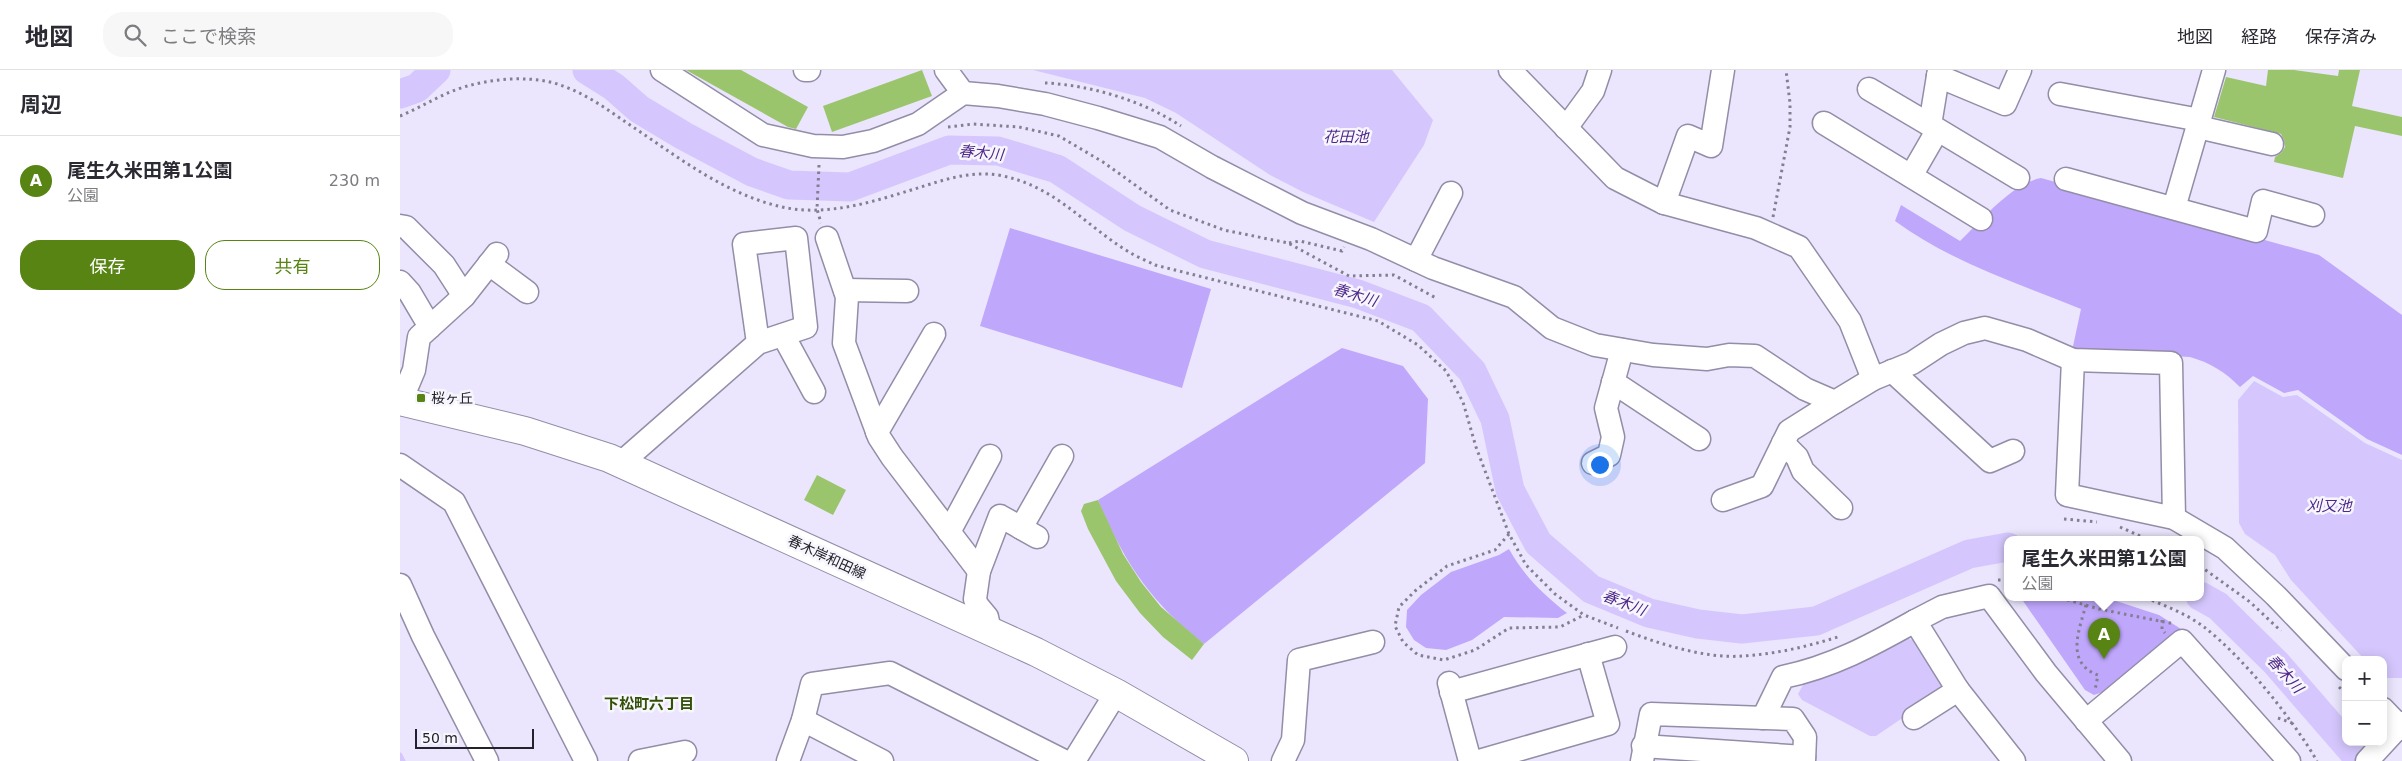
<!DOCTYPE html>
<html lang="ja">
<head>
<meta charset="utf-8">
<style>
	body { margin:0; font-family:"DejaVu Sans","Noto Sans JP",sans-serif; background:#f7f7f7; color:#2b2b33 }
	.controls { position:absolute; right:15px; bottom:15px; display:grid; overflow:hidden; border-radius:10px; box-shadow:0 2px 12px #0003 }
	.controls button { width:45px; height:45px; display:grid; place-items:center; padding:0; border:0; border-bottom:1px solid #e1e1e2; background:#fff; color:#2b2b33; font:25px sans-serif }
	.scale { position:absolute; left:15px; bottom:12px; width:119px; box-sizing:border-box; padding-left:5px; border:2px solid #23212b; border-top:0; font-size:14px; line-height:18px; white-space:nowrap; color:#23212b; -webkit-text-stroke:4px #f7f6fc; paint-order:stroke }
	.you { position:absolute; left:1199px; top:394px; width:18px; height:18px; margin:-12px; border:4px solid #fff; border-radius:50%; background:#1a73e8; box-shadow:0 0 0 8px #1a73e833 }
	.badge { display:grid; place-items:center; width:32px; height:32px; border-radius:50%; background:#578413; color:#fff; font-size:16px; font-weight:700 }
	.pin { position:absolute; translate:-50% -41px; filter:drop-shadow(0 1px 2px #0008) }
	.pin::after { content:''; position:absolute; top:26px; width:18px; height:15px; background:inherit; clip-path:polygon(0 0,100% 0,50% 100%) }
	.popup { position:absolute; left:1604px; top:466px; width:200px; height:65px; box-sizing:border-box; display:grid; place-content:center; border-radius:10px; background:#fff; filter:drop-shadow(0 1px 4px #0005); font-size:16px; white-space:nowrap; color:#7c7c81 }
	.popup b { font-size:19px; color:#2b2b33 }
	.popup::after { content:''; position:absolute; left:50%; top:100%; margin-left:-10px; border:10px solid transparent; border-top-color:#fff }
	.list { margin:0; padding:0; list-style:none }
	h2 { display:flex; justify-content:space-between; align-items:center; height:65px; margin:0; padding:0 20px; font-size:21px }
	h2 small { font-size:16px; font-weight:400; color:#7c7c81 }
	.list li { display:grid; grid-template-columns:32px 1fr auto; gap:15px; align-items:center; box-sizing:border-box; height:90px; padding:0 20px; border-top:1px solid #e1e1e2 }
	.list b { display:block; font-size:19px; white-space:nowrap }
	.list p { margin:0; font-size:16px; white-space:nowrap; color:#7c7c81 }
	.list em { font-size:16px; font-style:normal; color:#7c7c81 }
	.actions { display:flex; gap:10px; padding:15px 20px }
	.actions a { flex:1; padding:11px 0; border:1px solid #578413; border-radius:20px; text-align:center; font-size:18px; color:#578413 }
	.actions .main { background:#578413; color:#fff }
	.icon { flex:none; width:28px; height:28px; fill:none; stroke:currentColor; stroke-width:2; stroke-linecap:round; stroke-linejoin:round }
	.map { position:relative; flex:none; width:2002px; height:691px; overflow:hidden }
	header { display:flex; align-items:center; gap:30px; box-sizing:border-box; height:70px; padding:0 25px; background:#fff; border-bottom:1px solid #e1e1e2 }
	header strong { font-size:24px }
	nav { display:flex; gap:28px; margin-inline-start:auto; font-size:18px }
	.search { width:350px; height:45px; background:#f7f7f7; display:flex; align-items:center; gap:12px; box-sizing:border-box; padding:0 18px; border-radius:20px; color:#7c7c81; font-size:19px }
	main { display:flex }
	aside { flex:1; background:#fff }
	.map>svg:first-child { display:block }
	.green { fill:#bfa7fc }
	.water { fill:#d5c7fd }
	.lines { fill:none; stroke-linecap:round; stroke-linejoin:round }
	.stream { stroke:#d5c7fd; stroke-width:5 }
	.river { stroke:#d5c7fd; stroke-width:29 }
	.building { fill:#9ac56d }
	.minor-casing { stroke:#938da8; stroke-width:25 }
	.major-casing { stroke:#938da8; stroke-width:30 }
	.path { stroke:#837f90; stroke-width:3; stroke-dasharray:2.5 4; stroke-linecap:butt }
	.minor { stroke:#fff; stroke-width:22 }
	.major { stroke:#fff; stroke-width:28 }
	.poi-dot { fill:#578413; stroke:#f7f6fc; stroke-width:2 }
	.labels { text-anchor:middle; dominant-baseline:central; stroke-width:5; stroke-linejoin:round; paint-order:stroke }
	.poi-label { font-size:14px; fill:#23212b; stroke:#f7f6fc; text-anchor:start }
	.street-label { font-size:14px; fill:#23212b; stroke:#f7f6fc }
	.water-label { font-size:15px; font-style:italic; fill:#4d2789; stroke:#f7f6fc }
	.neighbourhood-label { font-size:15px; font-weight:bold; fill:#335009; stroke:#f7f6fc }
</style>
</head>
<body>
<header>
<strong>地図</strong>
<div class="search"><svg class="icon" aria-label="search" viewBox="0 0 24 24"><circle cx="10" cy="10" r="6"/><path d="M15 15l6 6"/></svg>ここで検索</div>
<nav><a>地図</a><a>経路</a><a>保存済み</a></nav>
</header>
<main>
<aside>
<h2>周辺<small></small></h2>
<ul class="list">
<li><span class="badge">A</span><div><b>尾生久米田第1公園</b><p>公園</p></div><em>230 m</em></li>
</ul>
<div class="actions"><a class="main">保存</a><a>共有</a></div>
</aside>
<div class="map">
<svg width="2002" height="691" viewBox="0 0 2002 691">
	<rect width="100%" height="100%" fill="#ebe6fd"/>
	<g class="green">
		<path d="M1641 108 1919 185 2002 245V385L1967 369 1898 320 1884 323 1853 306 1840 317C1825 302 1811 293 1790 287L1672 281 1681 239C1617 213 1551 192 1495 151L1501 135 1560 171C1582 150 1611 114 1641 108Z"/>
		<polygon points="610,158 811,219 782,318 580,256"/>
		<path d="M942 278 1003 296 1028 329 1025 393 804 574C750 532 724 492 698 430Z"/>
		<path d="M1109 479C1124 506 1143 524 1167 543L1158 548 1104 547 1072 570 1046 580 1026 578 1014 570 1006 557 1007 540 1021 525 1051 502 1099 485Z"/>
		<polygon points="1621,528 1707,528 1759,545 1781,559 1706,621 1694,625 1685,620"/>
	</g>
	<g class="water">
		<polygon points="633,0 992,0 1033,50 1024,75 974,152 903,122 870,105 776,43 745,28"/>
		<polygon points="1854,311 1883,327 1897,325 1965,373 2002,390 2002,608 1983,608 1983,590 1965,590 1891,510 1875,485 1845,464 1839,453 1838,330"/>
		<polygon points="1502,568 1515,570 1545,619 1476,666 1470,666 1402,630 1398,624 1403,615 1416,608"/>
	</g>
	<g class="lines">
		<polyline class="stream" points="0,685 3,691"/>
		<g class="river">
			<polyline points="187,0 214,17 239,39 284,66 352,102 389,115 450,117 549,80 598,81 657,99 732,148 805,184 958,224 1021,248 1072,301 1095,349 1110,420 1138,473 1191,519 1249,543 1298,554 1342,559 1416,551 1569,484 1608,477"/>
			<polyline points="0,24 17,18 36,0"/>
			<polyline points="1800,526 1818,536 1876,593 1961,691"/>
		</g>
	</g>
	<g class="building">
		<polygon points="286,0 341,0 408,37 396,59 388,57"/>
		<polygon points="522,0 532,26 432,62 423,36"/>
		<polygon points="1868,0 1894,0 1938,6 1939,0 1960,0 1952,36 2002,47 2002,66 1955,56 1943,108 1874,92 1875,87 1881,83 1885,77 1884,70 1881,64 1814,47 1826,7 1866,16"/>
		<polygon points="417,405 446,420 433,445 404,430"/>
		<polygon points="698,430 723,484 741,512 761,537 804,574 792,590 763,567 740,543 716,511 688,459 681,441 684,434"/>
	</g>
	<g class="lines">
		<defs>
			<g id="minor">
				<polyline points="262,0 363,65 413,76 443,77 473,71 518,54 563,23 598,26 645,34 698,48 760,67 812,97 902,143 971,169 1033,198 1114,227 1152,258 1195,275 1253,285 1307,289 1329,285 1355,286 1405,319 1435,332 1473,309 1512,293 1541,274 1564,263 1585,258 1627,270 1673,290 1771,293 1774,448"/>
				<polyline points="405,0 409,0"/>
				<polyline points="546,0 563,23"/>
				<polyline points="1110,0 1215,108 1264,133 1356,158 1399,177 1450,251 1473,309"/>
				<polyline points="1539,0 1530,55 1618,108"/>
				<polyline points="1538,6 1605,34 1620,0"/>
				<polyline points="1469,19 1530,55"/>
				<polyline points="1660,24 1800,50"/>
				<polyline points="1424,53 1581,149"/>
				<polyline points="1798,57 1872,74"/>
				<polyline points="1166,58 1193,21 1200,0"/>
				<polyline points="1511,106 1537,61"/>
				<polyline points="1666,109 1856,161 1863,131 1913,145"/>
				<polyline points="1264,133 1288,66 1311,76 1323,0"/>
				<polyline points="1774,138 1814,0"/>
				<polyline points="0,156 6,157 44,195 64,226"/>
				<polyline points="427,168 447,227 444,273 479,367 492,387 579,501"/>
				<polyline points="1016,190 1051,123"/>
				<polyline points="89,194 127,222"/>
				<polyline points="0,212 10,223 30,257 19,267 14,300 1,331"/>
				<polyline points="445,220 507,221"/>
				<polyline points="30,257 64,226 97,184"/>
				<polyline points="383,265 414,322"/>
				<polyline points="1673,290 1667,425 1774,448 1825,478 1876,526 1946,599"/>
				<polyline points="1492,301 1590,391 1613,381"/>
				<polyline points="1213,312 1299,369"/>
				<polyline points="477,362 534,264"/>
				<polyline points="1383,373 1397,387 1403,401 1441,438"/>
				<polyline points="221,393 358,273 406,257 396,168 344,174 358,273"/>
				<polyline points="1193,393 1209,385 1213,367 1206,338 1222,280"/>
				<polyline points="0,395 54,432 186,691"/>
				<polyline points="1323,430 1362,416 1389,361 1435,332"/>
				<polyline points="621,458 662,386"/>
				<polyline points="549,462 590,386"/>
				<polyline points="0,515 23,566 87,691"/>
				<polyline points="590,561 587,547 577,535 575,529 579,501 600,446 637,467"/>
				<polyline points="1049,613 1070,691"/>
				<polyline points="1051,622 1215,577"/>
				<polyline points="1983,639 2002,659"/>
				<path d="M1363 648 1383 607C1432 597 1472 575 1515 551"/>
				<polyline points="1514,648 1558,620"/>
				<polyline points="403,650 482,691"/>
				<polyline points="1686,651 1782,571 1889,691"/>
				<polyline points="1243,676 1404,687"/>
				<polyline points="240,691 285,682"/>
				<polyline points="388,691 403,650 412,614 490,603 664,691"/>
				<polyline points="674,691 716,623"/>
				<polyline points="883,691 893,670 899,590 973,572"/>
				<polyline points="1079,691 1208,654 1188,584"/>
				<polyline points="1242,691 1251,644 1393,649 1405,667 1404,691"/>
				<polyline points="1614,691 1558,620 1515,551 1542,537 1589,526 1646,603 1720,691"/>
				<polyline points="1967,691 2002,653"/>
			</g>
			<polyline id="major" points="0,331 125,361 209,388 636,582 716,623 834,691"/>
		</defs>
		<use href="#minor" class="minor-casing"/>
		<use href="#major" class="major-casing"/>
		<g class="path">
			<path d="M645 13C691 15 743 31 781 56"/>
			<path d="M0 46C22 37 41 24 64 17 91 9 123 6 150 12 179 19 204 37 227 53 277 86 326 126 387 138 433 146 478 130 521 117 546 109 571 101 598 105 655 115 684 155 729 182 737 187 747 191 755 195L978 251 1018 275 1046 301 1063 332 1076 377 1109 464 1126 495 1155 524 1184 545 1218 558"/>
			<polyline points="548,57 573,54 619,57 659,66 703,92 770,140 824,160 888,173 949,206 994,205 1036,228"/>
			<polyline points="419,95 417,139 421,153"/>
			<polyline points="1373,147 1390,57 1390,33 1386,0"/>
			<polyline points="889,173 900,171 942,181 944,177"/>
			<polyline points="1664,449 1697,452"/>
			<polyline points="1720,457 1749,470"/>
			<polyline points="1109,464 1095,480 1047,496 1015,521 999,537 995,556 1003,572 1018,585 1044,590 1075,580 1109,558 1160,557 1184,545"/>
			<polyline points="1800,496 1850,532 1881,561"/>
			<polyline points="1598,510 1608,510"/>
			<polyline points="1661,528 1699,539 1775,554"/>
			<path d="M1746 528C1766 536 1787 544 1804 557 1843 587 1892 648 1917 691"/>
			<path d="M1686 535C1679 560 1665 593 1698 605L1695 620"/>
			<polyline points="1762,550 1762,560 1765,563"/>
			<path d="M1226 561C1260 574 1306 589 1343 586 1377 584 1409 576 1441 566"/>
			<polyline points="1939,617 1946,624"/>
			<polyline points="1878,648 1892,653"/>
		</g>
		<use href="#minor" class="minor"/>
		<use href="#major" class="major"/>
	</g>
	<rect class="poi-dot" x="16" y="323" width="10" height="10" rx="2.5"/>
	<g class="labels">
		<g class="poi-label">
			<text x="31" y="328">桜ヶ丘</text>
		</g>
		<g class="street-label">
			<text transform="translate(427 487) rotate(25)">春木岸和田線</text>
		</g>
		<g class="water-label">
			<text x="946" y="67">花田池</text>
			<text transform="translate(581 83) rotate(5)">春木川</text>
			<text transform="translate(955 225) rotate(17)">春木川</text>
			<text x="1929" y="436">刈又池</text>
			<text transform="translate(1224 533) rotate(21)">春木川</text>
			<text transform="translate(1885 604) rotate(48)">春木川</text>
		</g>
		<g class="neighbourhood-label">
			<text x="249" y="634">下松町六丁目</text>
		</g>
	</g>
</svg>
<div class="controls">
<button>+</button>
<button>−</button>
</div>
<div class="scale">50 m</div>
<div class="you"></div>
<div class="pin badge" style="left:1704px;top:589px">A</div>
<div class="popup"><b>尾生久米田第1公園</b>公園</div>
</div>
</main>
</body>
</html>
